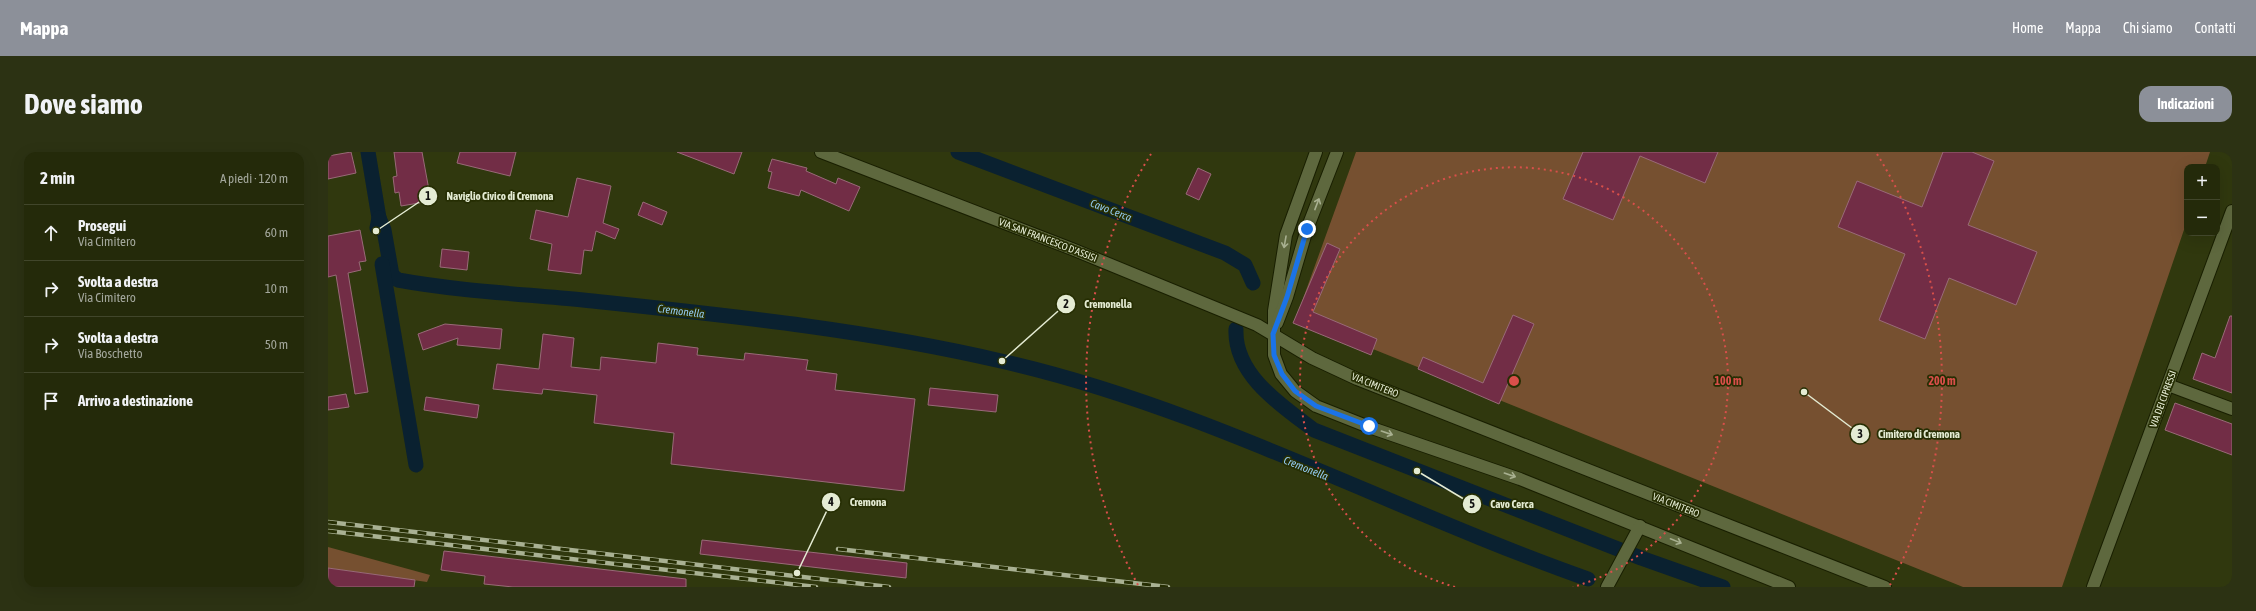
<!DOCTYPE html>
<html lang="it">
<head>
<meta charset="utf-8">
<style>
	body { margin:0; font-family:"Asap Condensed",sans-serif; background:#2c3213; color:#f1f3f6 }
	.controls { position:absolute; right:12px; top:12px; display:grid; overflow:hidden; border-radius:8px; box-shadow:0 4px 16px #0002 }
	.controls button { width:36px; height:36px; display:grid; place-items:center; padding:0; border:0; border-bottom:1px solid #41462b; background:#242a0a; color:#f1f3f6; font:20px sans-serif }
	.stop { position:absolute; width:12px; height:12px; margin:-9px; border:3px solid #1a73e8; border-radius:50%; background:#fff }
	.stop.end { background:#1a73e8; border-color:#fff; box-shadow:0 1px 4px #0008 }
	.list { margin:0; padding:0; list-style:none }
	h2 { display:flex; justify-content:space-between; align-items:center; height:52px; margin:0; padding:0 16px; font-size:17px }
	h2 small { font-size:13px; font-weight:400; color:#a3a79c }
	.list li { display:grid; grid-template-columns:26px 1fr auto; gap:12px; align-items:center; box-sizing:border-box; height:56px; padding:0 16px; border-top:1px solid #41462b }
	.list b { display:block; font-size:15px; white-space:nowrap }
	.list p { margin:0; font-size:13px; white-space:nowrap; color:#a3a79c }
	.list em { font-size:13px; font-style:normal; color:#a3a79c }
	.icon { flex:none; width:22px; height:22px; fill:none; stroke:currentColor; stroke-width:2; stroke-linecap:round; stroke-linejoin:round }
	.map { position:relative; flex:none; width:1904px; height:435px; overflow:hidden; border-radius:12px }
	header { display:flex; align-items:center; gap:24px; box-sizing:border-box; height:56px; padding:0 20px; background:#8c9099; color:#fff }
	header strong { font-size:19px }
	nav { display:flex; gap:22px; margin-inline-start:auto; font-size:14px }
	.intro { display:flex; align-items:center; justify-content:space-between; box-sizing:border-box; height:96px; padding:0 24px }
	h1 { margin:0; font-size:28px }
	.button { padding:10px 18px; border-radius:12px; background:#8c9099; color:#fff; font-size:14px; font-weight:700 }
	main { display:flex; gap:24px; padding:0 24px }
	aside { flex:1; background:#242a0a; border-radius:12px; box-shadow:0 4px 16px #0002 }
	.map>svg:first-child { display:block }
	.green { fill:#765030 }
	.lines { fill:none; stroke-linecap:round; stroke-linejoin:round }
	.canal { stroke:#0a2130; stroke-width:15 }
	.building { fill:#722d46; stroke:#996a78 }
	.minor-casing { stroke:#191f01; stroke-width:14 }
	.minor { stroke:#5e683e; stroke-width:12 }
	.rail-casing { stroke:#a9b193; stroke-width:4.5 }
	.rail { stroke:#262e03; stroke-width:3; stroke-dasharray:9; stroke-linecap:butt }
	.oneway { stroke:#a8b090 }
	.route { stroke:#1a73e8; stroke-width:5 }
	.ring { fill:none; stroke:#d94f4a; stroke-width:2; stroke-dasharray:2 4 }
	.labels { text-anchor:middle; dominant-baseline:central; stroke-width:3.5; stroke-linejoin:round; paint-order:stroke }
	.street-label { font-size:10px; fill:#e4ebd3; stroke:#262e03 }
	.water-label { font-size:11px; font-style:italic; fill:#95ccf3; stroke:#262e03 }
	.centre { fill:#d94f4a; stroke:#262e03; stroke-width:2 }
	.ring-label { font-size:12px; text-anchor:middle; font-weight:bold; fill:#d94f4a; stroke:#262e03; stroke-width:3.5; stroke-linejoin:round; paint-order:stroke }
	.leader { fill:none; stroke:#e4ebd3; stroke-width:1.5 }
	.callout-dot { fill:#e4ebd3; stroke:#262e03; stroke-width:1.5 }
	.mark-label { font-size:12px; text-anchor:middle; font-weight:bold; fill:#111 }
	.callout-label { font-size:11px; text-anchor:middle; font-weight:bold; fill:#e4ebd3; stroke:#262e03; stroke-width:3.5; stroke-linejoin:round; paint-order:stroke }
</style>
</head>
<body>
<header>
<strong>Mappa</strong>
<nav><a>Home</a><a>Mappa</a><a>Chi siamo</a><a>Contatti</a></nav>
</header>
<div class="intro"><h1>Dove siamo</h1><a class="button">Indicazioni</a></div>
<main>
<aside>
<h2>2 min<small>A piedi · 120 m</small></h2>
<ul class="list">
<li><svg class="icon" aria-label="ahead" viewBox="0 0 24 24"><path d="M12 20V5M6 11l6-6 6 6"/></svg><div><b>Prosegui</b><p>Via Cimitero</p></div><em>60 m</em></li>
<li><svg class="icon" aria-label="right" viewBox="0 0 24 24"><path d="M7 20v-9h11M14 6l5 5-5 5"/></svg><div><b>Svolta a destra</b><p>Via Cimitero</p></div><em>10 m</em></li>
<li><svg class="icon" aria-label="right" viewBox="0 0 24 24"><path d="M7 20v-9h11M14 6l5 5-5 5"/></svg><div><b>Svolta a destra</b><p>Via Boschetto</p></div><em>50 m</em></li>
<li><svg class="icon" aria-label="arrive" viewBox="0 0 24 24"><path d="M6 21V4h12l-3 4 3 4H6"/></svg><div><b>Arrivo a destinazione</b></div></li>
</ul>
</aside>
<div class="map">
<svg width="1904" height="435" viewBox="0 0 1904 435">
	<rect width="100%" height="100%" fill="#30380e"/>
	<g class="green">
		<polygon points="1028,0 1882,0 1877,15 1859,15 1859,69 1734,435 1635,435 968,166"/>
		<polygon points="0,395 102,423 99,430 0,416"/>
	</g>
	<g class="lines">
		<g class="canal">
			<polyline points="40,0 51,66 49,76"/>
			<polyline points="630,0 897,101 917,113 925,131"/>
			<path d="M51 66 56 78 64 123 70 128C130 139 195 142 255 148 395 163 536 177 673 209 877 255 1064 358 1260 427"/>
			<polyline points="54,112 88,313"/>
			<path d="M908 177C906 223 954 254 986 278L1313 406 1395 435"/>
		</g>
	</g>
	<g class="building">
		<polygon points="23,0 28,21 0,27 0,4"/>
		<polygon points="66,0 94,0 103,49 73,54 71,40 67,41 65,25 69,24"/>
		<polygon points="132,0 188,0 182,24 129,11"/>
		<polygon points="349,0 414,0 406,22"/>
		<polygon points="1255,0 1390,0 1377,31 1312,4 1285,68 1235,47"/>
		<polygon points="1615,0 1644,0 1666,9 1640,73 1709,100 1688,153 1621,126 1597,187 1551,168 1577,102 1510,75 1529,29 1594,55"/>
		<polygon points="444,7 479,16 478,19 508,32 510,26 532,35 521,59 473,38 471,44 440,36 444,20 440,19"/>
		<polygon points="870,16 883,22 871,48 858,42"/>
		<polygon points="249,26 283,34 275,71 291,77 287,87 268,79 264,99 256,98 253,122 220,118 224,92 202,87 208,58 240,65"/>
		<polygon points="315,50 339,60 334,73 310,63"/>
		<polygon points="32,78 38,109 31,110 33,118 20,121 40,240 27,242 8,123 0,125 0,84"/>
		<polygon points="999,91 1012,97 985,160 1049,187 1043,203 965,171"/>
		<polygon points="114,97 141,100 139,118 112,115"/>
		<polygon points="1185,163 1206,172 1171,252 1090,217 1095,205 1155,231"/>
		<polygon points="1902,164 1904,164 1904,241 1865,227 1874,201 1887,206"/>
		<polygon points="117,172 174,177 172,197 129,193 130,186 95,198 90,182"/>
		<polygon points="215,182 246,186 243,215 272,218 273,205 328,211 330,191 370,196 369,203 416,208 417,201 480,208 478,218 509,222 507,238 587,247 576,339 343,312 346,281 266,271 269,243 215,237 214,242 165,237 169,212 211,217"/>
		<polygon points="602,236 670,243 668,260 600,253"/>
		<polygon points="18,242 21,255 0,258 0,245"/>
		<polygon points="98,245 151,253 149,266 96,258"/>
		<polygon points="1847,251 1904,272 1904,303 1837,278"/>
		<polygon points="374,388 579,411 578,426 372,402"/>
		<polygon points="116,399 358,427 358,435 185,435 156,432 157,424 113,418"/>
		<polygon points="0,416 87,428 86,435 0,435"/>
	</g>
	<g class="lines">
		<defs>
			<g id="minor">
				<polyline points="493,0 744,97 929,173 984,206 1029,227 1557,435"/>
				<polyline points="988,0 958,83 946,159 946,203 953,222 967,239 988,254 1041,275 1192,327 1461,435"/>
				<polyline points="949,171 959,145 979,77 1009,0"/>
				<polyline points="1840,233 1904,257"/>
				<polyline points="1279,435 1312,374"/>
				<polyline points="1765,435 1904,59"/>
			</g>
		</defs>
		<use href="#minor" class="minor-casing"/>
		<use href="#minor" class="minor"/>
		<defs>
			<g id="rail">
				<polyline points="0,370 561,435"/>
				<polyline points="0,379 488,435"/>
				<polyline points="510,397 840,435"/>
			</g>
		</defs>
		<use href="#rail" class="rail-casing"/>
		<use href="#rail" class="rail"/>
	</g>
	<defs><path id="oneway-shaft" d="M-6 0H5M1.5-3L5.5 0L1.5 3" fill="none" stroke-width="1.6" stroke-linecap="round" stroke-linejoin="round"/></defs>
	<g class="oneway">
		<use href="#oneway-shaft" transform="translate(989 52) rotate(-69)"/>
		<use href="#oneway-shaft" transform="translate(957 90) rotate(100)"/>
		<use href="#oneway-shaft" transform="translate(1059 281) rotate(19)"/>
		<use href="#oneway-shaft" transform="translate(1182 323) rotate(19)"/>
		<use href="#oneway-shaft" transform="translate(1348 389) rotate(22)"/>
	</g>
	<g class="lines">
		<polyline class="route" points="979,77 959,145 945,182 946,203 954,222 967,239 988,254 1041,274"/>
	</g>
	<g class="ring">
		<path d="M1127 435A214 214 0 1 1 1245 435"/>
		<path d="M810 433A428 428 0 0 1 823 2M1549 2A428 428 0 0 1 1562 433"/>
	</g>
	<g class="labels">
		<g class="street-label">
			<text transform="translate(720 88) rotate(21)">VIA SAN FRANCESCO D'ASSISI</text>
			<text transform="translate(1047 233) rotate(22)">VIA CIMITERO</text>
			<text transform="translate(1835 247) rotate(-70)">VIA DEI CIPRESSI</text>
			<text transform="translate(1348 353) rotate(22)">VIA CIMITERO</text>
		</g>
		<g class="water-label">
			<text transform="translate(783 58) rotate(21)">Cavo Cerca</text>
			<text transform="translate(353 159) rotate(7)">Cremonella</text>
			<text transform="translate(978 316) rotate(22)">Cremonella</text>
		</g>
	</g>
	<circle cx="1186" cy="229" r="6" class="centre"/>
	<g class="ring-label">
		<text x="1400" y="233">100 m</text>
		<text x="1614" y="233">200 m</text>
	</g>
	<path class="leader" d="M48 79L100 44M674 209L738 152M1476 240L1532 282M469 421L503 350M1089 319L1144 352"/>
	<g class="callout-dot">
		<circle cx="48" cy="79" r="4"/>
		<circle cx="674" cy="209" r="4"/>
		<circle cx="1476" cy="240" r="4"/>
		<circle cx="469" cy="421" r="4"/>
		<circle cx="1089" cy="319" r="4"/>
		<circle cx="100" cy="44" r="10"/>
		<circle cx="738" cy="152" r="10"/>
		<circle cx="1532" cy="282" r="10"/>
		<circle cx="503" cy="350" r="10"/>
		<circle cx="1144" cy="352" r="10"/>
	</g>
	<g class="mark-label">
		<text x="100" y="48">1</text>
		<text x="738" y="156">2</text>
		<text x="1532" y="286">3</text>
		<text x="503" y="354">4</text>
		<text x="1144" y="356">5</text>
	</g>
	<g class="callout-label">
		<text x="172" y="48">Naviglio Civico di Cremona</text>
		<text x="780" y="156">Cremonella</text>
		<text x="1591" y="286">Cimitero di Cremona</text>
		<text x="540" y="354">Cremona</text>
		<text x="1184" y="356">Cavo Cerca</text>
	</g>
</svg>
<div class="controls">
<button>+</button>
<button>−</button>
</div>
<div class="stop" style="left:1041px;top:274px"></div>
<div class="stop end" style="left:979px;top:77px"></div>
</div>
</main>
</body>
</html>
